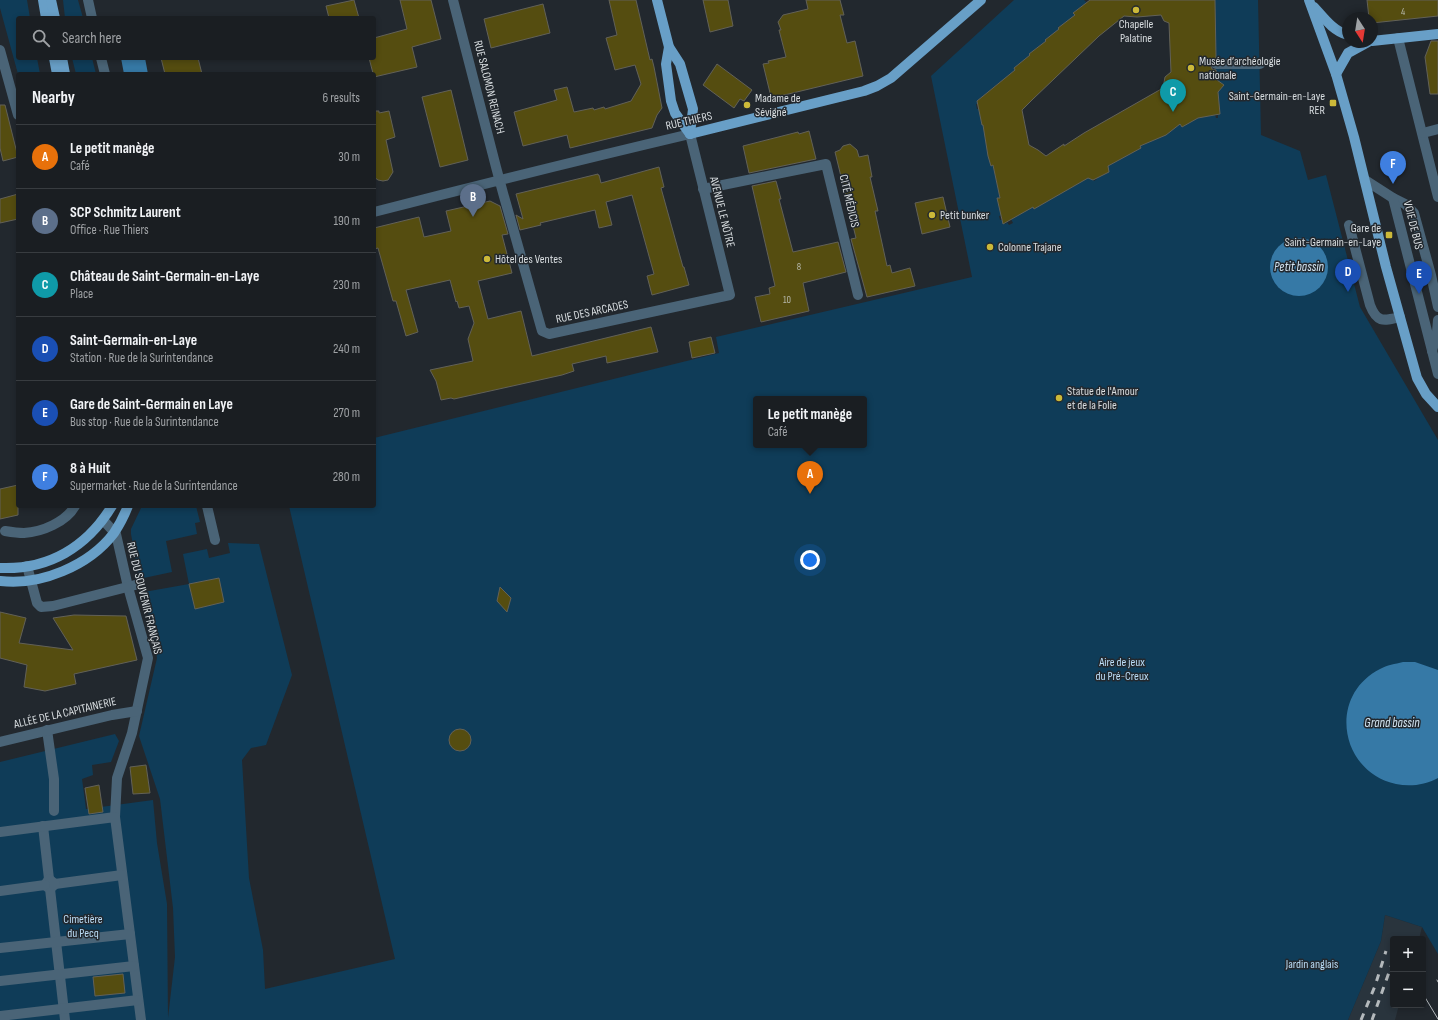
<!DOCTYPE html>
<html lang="en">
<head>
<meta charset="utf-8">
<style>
	body { margin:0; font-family:"Sofia Sans Condensed",sans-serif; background:#272b2f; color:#f1f3f6 }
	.controls { position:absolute; right:12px; bottom:12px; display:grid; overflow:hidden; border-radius:4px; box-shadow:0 2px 6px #0003 }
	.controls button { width:36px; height:36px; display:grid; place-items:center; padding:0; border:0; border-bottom:1px solid #383c40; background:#1a1e22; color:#f1f3f6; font:20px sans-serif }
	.compass { position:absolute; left:1342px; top:12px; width:36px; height:36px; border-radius:50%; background:#1a1e22; box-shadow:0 2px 6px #0003; rotate:168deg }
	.you { position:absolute; left:810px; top:560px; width:14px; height:14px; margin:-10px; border:3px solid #fff; border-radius:50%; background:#1a73e8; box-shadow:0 0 0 6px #1a73e833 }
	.badge { display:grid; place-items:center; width:26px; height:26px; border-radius:50%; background:#ccb939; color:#fff; font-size:13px; font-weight:700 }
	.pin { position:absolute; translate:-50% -33px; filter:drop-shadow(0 1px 2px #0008) }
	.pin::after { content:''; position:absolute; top:21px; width:14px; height:12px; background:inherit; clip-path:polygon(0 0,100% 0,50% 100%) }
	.popup { position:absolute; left:753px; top:396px; width:114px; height:52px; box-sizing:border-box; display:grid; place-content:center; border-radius:4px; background:#1a1e22; filter:drop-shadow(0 1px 3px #0005); font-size:13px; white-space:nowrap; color:#9fa2a5 }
	.popup b { font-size:15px; color:#f1f3f6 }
	.popup::after { content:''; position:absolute; left:50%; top:100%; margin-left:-8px; border:8px solid transparent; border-top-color:#1a1e22 }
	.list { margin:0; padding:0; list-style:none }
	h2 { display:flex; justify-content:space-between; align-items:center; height:52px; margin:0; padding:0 16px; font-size:17px }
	h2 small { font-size:13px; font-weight:400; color:#9fa2a5 }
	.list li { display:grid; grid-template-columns:26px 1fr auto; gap:12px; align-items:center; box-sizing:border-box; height:64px; padding:0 16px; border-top:1px solid #383c40 }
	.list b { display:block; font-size:15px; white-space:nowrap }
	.list p { margin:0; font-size:13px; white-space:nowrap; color:#9fa2a5 }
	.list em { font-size:13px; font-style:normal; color:#9fa2a5 }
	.icon { flex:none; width:22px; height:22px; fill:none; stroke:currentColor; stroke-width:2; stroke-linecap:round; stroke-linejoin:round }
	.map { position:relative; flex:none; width:1438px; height:1020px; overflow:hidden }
	.search { position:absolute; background:#1a1e22; box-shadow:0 2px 6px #0003; left:16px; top:16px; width:360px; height:44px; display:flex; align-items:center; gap:10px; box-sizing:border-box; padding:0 14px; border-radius:4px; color:#9fa2a5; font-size:15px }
	.panel { position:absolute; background:#1a1e22; box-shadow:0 2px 6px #0003; left:16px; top:72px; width:360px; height:436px; border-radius:4px }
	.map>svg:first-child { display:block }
	.built { fill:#29343d }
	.green { fill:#0f3c58; fill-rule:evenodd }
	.water { fill:#3679a6 }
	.building { fill:#554d10; stroke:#626158; fill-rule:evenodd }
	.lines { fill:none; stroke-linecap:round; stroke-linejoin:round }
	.minor { stroke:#4a6477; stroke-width:10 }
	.major { stroke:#689fc7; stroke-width:10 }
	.tram { stroke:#b4b9bc; stroke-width:1 }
	.rail { stroke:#b4b9bc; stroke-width:3; stroke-dasharray:7 7; stroke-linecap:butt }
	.poi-dot { fill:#ccb939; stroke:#22282e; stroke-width:1.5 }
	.labels { text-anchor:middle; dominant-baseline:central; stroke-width:3; stroke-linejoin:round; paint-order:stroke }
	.number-label { font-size:10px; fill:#b7b9ac }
	.poi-label { font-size:12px; fill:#d8dde0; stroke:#22282e; text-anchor:start }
	.street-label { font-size:12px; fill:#d8dde0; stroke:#22282e }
	.park-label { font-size:12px; fill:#bbddf7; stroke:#22282e }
	.water-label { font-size:13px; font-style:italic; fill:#d4e5f2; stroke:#22282e }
</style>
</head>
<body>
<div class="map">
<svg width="1438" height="1020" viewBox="0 0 1438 1020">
	<rect width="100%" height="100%" fill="#22282e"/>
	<polygon class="built" points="1385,915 1422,927 1419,939 1393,939 1393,1005 1399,1005 1395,1020 1348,1020 1381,941"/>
	<g class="green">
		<polygon points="0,0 27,0 30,18 18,18 18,58 37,58 40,74 18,74 0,8"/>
		<polygon points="63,0 78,0 83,18 65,18"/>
		<path d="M1014 0H1084L1086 2 1085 4 1073 13 1075 15 1062 28 1060 26 1058 27 1060 30 1049 40 1047 38 1045 40 1047 42 1029 54 1031 56 1014 68 1016 70 1003 82 1001 81 978 100V104H976L977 109H980L982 125H984L987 148 991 166 993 165 1000 198H998L1003 215 999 216 1000 220H1002L1003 222 1006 224 1007 222 1009 225 1013 223 1011 219 1087 176 1090 179 1092 178 1094 181 1097 179 1096 177 1104 172 1106 174 1108 172 1107 170 1109 169 1107 165 1120 159 1141 148 1140 146 1179 123 1182 127 1191 122 1189 119 1215 115 1216 118H1218V115L1220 114 1219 111 1214 92 1219 91 1221 86 1216 79 1215 0H1258L1261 135 1300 151 1308 180 1326 175 1360 307 1438 440V954L1422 927 1385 915 1381 941 1348 1020H0V762L115 734 119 741 111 762 92 765 93 775 82 779 86 809 153 800 157 843 167 904 168 1018 175 957 173 908 160 799 139 736 157 658 144 592 189 584 183 554 207 549 209 558 230 553 228 543 259 544 292 675 266 745 251 748 242 760 249 878 263 950 265 989 395 959 289 506H374V438L719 353 716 337 972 277 931 76ZM756 399H864V445H756Z"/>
		<polygon points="72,58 92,58 96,74 76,74"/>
		<polygon points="142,506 196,506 200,522 195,523 197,534 166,541 172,572 139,579 131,534 131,529"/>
	</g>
	<g class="water">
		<polygon points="121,58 145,58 148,74 124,74"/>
		<circle cx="1299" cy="267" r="29"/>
		<path d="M1403 662H1415L1438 670V778C1425 785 1410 787 1396 784 1340 772 1327 696 1380 669 1387 665 1395 664 1403 662Z"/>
	</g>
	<g class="building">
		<polygon points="354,0 359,18 329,18 326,6"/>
		<polygon points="400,0 431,0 441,39 412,47 417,67 374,77 369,58 374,58 374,38 407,29"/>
		<polygon points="609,0 636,0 650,60 652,59 654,67 662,108 657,115 652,128 570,148 567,135 523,146 514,112 557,100 554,90 567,87 574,112 593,108 594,110 604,107 605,109 631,101 641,84 635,65 615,70 606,38 617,35"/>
		<polygon points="703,0 728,0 733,26 710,32"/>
		<polygon points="806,0 840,0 844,15 840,15 847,43 855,41 863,76 776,97 771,97 763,64 769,63 768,61 786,57 779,30 781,30 778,22 783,15 808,9"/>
		<path d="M1090 0H1215L1216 58 1211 60 1210 64 1212 69 1216 70 1217 80 1224 85 1218 92 1220 114 1198 118 1182 127 1180 124 1166 135 1140 146 1141 148 1108 166 1109 172 1093 180 1088 178 1034 209 1033 207 1003 224 997 198H1000L993 165 991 166 988 156 983 125H982L977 101 1015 70 1014 68 1030 55 1029 54 1046 41 1045 40 1059 29 1058 28 1075 15 1073 13ZM1161 15 1164 21 1169 23 1171 72 1165 77 1163 88 1084 133 1064 146V144L1046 156 1038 150 1029 145 1022 110 1033 99 1099 36 1124 16 1137 17Z"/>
		<polygon points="1367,0 1438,0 1438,16 1372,23 1372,18 1369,18"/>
		<polygon points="543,4 550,33 491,48 484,19"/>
		<polygon points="1431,41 1438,41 1438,94 1430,94 1425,57"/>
		<polygon points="161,58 198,58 202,74 165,74"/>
		<polygon points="717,64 752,90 744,101 740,99 734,108 703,85"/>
		<polygon points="451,90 468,160 440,167 422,97"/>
		<polygon points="0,105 5,105 18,157 3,161 0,148"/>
		<polygon points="374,111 379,111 379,113 389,111 395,137 386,140 393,172 388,180 383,181 378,180 374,177"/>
		<polygon points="809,131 816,159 749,173 743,146 798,132 799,134"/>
		<polygon points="850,144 857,150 859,157 868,155 872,177 870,177 878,211 875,211 887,266 890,265 892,273 910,268 915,286 867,297 851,239 856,238 835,152 840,150 843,146"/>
		<polygon points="659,167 664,187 661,188 683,267 684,267 689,285 652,295 647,276 654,274 632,195 606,202 612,225 599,228 595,210 540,223 541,225 520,230 516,215 523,219 516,194 598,174 598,175 599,175 601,183"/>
		<polygon points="776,181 781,199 779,199 793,252 838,242 846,272 803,283 809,311 761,322 755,297 770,294 769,288 775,286 752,186"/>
		<polygon points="18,194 18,219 0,223 0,199"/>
		<polygon points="943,197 950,227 922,234 915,203"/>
		<polygon points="490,201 500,206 508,234 502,235 512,273 478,281 488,319 521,311 532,356 651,327 658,352 607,363 606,356 572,364 574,371 562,375 454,399 451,398 441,400 436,381 430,370 473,361 468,339 474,323 469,306 459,308 457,301 456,302 450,280 406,290 418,332 406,336 396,301 393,301 378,248 374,249 374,228 419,217 424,237 451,231 446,211"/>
		<polygon points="711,337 715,353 692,358 689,342"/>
		<polygon points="18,485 18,515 0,519 0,489"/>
		<polygon points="219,578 224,602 195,609 189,584"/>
		<polygon points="500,587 511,598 507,612 497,601"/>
		<polygon points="0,612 26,618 19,643 73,650 53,618 74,615 126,616 137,660 74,674 76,684 45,691 24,687 27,665 0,658"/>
		<circle cx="460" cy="740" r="11"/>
		<polygon points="146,765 150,793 133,794 130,767"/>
		<polygon points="99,785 103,812 89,814 85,788"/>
		<polygon points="123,974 125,993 95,996 93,977"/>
	</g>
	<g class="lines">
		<g class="minor">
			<polyline points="88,0 92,18"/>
			<polyline points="1398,38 1438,197"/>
			<polyline points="0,50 18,115"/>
			<polyline points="101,58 105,74"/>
			<polyline points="1216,64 1260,64"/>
			<polyline points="1423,133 1438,129"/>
			<polyline points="1365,180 1393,198 1405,204 1414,213 1431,275 1438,307"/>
			<polyline points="703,189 826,164 858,295"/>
			<polyline points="1393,198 1438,374"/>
			<path d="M374 212C479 185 584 159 690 134L730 295 549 334 542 331 503 193 496 167 453 0"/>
			<path d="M1349 225 1370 305C1377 323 1383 321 1400 317"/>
			<polyline points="1432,351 1437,332 1438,320"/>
			<polyline points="207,506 215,540"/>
			<polyline points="103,520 116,534 128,587 148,658 132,733 117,778 115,817"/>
			<path d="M5 531C11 532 18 533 24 533 42 532 66 522 75 506"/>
			<polyline points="27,566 37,603 41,607 53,606 139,584"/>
			<polyline points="47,730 54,779 54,811"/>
			<polyline points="0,742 112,715 137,711"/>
			<polyline points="43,826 49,879"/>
			<polyline points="0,832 115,817 141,1020"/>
			<polyline points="55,884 122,875"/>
			<polyline points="50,889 45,885 49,879 55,884 50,889 65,1020"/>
			<polyline points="0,891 45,885"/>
			<polyline points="0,948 130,934"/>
			<polyline points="0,981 134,966"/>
			<polyline points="0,1016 138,1000"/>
		</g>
		<g class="major">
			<polyline points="43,0 46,18"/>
			<polyline points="51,0 55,18"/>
			<polyline points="657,0 669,47 680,64 693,109 690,134"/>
			<polyline points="1309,0 1336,74 1354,137 1386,267 1417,378 1426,394 1438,407"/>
			<path d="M1314 7C1324 18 1333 31 1348 35"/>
			<polyline points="1372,41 1438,34"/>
			<polyline points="669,47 666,64 671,101 675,113 690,134"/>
			<polyline points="54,58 57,74"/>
			<polyline points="62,58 65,74"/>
			<polyline points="1336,74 1348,53 1368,42"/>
			<polyline points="690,134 864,91 877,86 891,78 981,0"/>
			<path d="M0 568C49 570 87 547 112 506"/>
			<path d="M0 581C40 586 89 566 114 533 120 524 124 516 128 506"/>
		</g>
		<g class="tram">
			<polyline points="1437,980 1438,982"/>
			<polyline points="1423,994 1438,1019"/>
		</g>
		<g class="rail">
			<polyline points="1361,1020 1375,986 1386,951"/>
			<polyline points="1372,1020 1392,964"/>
		</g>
	</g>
	<g class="poi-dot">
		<circle cx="1136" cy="10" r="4"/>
		<circle cx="1191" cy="68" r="4"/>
		<rect x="1329" y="99" width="8" height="8" rx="2"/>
		<circle cx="747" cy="105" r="4"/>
		<circle cx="932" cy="215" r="4"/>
		<rect x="1385" y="231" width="8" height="8" rx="2"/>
		<circle cx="990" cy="247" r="4"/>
		<circle cx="487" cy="259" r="4"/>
		<circle cx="1059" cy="398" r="4"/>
	</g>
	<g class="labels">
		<g class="number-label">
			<text x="1403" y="12">4</text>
			<text x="799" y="267">8</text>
			<text x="787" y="300">10</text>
		</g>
		<g class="poi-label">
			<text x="1136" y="24" text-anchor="middle">Chapelle<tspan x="1136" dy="14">Palatine</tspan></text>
			<text x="1199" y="61">Musée d’archéologie<tspan x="1199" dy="14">nationale</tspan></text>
			<text x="1325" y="96" text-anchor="end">Saint-Germain-en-Laye<tspan x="1325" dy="14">RER</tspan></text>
			<text x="755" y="98">Madame de<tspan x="755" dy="14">Sévigné</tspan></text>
			<text x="940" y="215">Petit bunker</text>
			<text x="1381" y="228" text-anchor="end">Gare de<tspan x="1381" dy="14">Saint-Germain-en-Laye</tspan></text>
			<text x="998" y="247">Colonne Trajane</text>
			<text x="495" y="259">Hôtel des Ventes</text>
			<text x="1067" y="391">Statue de l'Amour<tspan x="1067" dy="14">et de la Folie</tspan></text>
		</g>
		<g class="street-label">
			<text transform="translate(489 87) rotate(76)">RUE SALOMON REINACH</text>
			<text transform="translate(689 121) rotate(-13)">RUE THIERS</text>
			<text transform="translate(849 201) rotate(77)">CITÉ MÉDICIS</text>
			<text transform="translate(722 212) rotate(76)">AVENUE LE NÔTRE</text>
			<text transform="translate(1413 225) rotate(76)">VOIE DE BUS</text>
			<text transform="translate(592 312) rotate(-12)">RUE DES ARCADES</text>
			<text transform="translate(144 598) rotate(76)">RUE DU SOUVENIR FRANÇAIS</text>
			<text transform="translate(65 713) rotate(-13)">ALLÉE DE LA CAPITAINERIE</text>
		</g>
		<g class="park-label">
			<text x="1122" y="662">Aire de jeux<tspan x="1122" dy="14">du Pré-Creux</tspan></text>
			<text x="83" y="919">Cimetière<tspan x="83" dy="14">du Pecq</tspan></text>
			<text x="1312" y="964">Jardin anglais</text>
		</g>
		<g class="water-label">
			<text x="1299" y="267">Petit bassin</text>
			<text x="1392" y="723">Grand bassin</text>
		</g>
	</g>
</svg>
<div class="controls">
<button>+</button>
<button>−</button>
</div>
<svg class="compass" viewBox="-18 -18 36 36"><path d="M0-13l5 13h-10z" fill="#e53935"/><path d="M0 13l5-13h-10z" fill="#9fa2a5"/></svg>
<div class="you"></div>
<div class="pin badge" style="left:810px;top:494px;background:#e8710a">A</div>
<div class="popup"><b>Le petit manège</b>Café</div>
<div class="pin badge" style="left:473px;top:217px;background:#5c6f8a">B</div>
<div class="pin badge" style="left:1173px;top:112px;background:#0f9aa8">C</div>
<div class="pin badge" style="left:1348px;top:292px;background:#1a4fb4">D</div>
<div class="pin badge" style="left:1419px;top:294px;background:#1a4fb4">E</div>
<div class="pin badge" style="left:1393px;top:184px;background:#3f7fe0">F</div>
<div class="search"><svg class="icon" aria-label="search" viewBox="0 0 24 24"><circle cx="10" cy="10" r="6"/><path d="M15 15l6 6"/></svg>Search here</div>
<section class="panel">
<h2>Nearby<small>6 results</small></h2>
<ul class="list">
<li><span class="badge" style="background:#e8710a">A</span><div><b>Le petit manège</b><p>Café</p></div><em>30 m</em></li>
<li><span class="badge" style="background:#5c6f8a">B</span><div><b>SCP Schmitz Laurent</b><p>Office · Rue Thiers</p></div><em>190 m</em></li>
<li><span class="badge" style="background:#0f9aa8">C</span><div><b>Château de Saint-Germain-en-Laye</b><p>Place</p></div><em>230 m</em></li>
<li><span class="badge" style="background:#1a4fb4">D</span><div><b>Saint-Germain-en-Laye</b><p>Station · Rue de la Surintendance</p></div><em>240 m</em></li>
<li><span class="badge" style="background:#1a4fb4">E</span><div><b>Gare de Saint-Germain en Laye</b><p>Bus stop · Rue de la Surintendance</p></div><em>270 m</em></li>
<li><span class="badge" style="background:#3f7fe0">F</span><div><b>8 à Huit</b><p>Supermarket · Rue de la Surintendance</p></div><em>280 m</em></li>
</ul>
</section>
</div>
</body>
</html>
